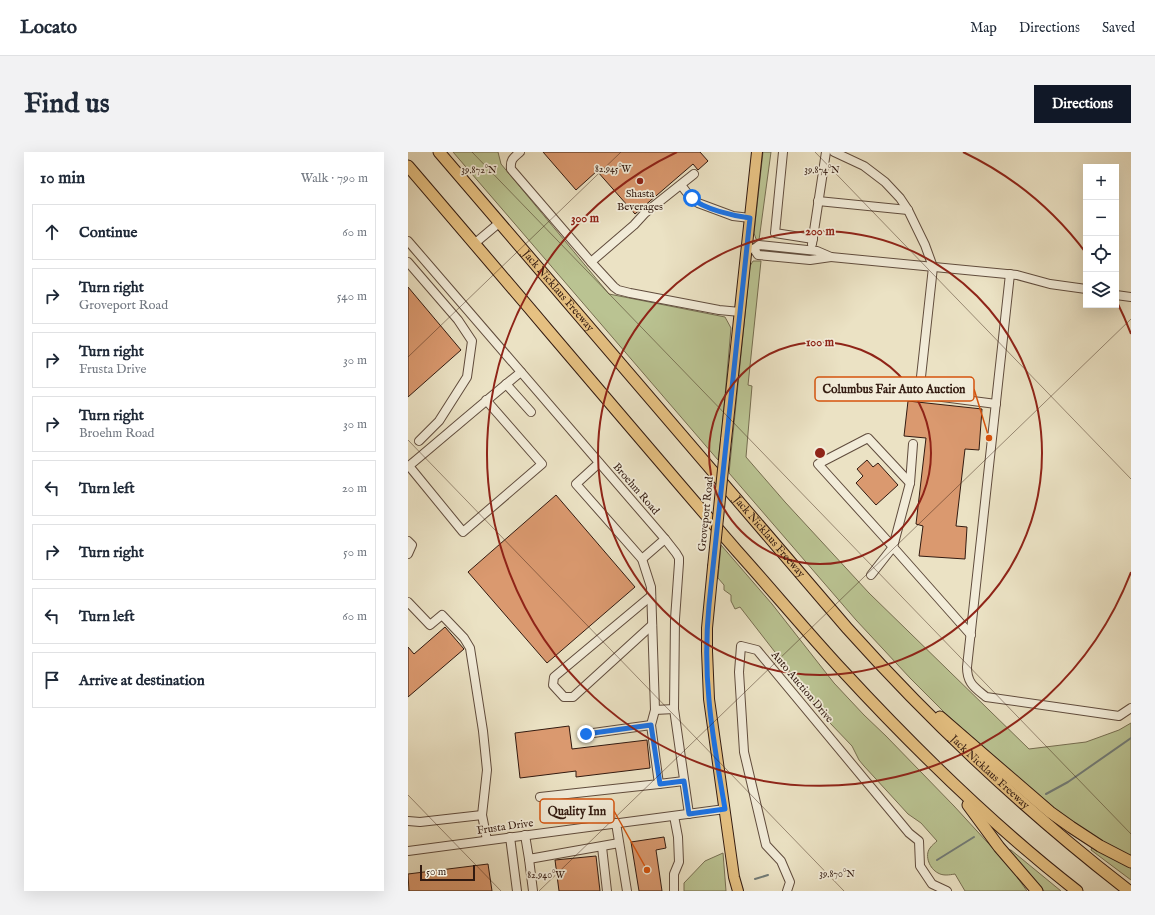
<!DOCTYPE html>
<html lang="en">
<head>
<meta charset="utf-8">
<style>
	body { margin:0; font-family:"IM FELL English",serif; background:#f2f2f3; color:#1f2937 }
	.controls { position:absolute; right:12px; top:12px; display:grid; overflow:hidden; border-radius:0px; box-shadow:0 4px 16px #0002 }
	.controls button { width:36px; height:36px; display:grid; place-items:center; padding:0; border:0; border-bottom:1px solid #e0e1e3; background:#fff; color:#1f2937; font:20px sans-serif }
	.scale { position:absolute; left:12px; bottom:10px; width:55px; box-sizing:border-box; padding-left:4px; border:2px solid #321a10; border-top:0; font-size:11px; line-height:14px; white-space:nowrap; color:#321a10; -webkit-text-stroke:3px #f2ecd9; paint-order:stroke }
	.stop { position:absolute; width:12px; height:12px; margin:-9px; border:3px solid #1a73e8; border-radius:50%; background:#fff }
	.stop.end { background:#1a73e8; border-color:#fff; box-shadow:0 1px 4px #0008 }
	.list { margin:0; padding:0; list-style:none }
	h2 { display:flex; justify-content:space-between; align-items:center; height:52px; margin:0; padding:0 16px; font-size:17px }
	h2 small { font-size:13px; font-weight:400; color:#747a83 }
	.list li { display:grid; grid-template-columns:26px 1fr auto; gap:12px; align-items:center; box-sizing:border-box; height:56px; margin:0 8px 8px; padding:0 8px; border:1px solid #e0e1e3; border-radius:0px }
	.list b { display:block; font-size:15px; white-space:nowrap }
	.list p { margin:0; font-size:13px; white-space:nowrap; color:#747a83 }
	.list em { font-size:13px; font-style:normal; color:#747a83 }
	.icon { flex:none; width:22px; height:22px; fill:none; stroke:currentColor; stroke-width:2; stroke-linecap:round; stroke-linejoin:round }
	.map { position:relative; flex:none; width:723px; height:739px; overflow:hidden; border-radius:0px }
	header { display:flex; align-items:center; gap:24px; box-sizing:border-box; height:56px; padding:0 20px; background:#fff; border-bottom:1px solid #e0e1e3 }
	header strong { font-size:19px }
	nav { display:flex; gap:22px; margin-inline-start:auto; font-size:14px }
	.intro { display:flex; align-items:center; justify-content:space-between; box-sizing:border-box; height:96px; padding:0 24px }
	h1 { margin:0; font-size:28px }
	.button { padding:10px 18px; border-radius:0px; background:#111827; color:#fff; font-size:14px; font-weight:700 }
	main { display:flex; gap:24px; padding:0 24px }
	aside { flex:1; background:#fff; border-radius:0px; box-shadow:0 4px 16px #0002 }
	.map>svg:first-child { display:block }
	.green { fill:#bac392; stroke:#766e51 }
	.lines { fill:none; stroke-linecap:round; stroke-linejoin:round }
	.stream { stroke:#717b77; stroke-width:2 }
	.building { fill:#da996f; stroke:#321a10 }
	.minor-casing { stroke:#604c3d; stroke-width:10 }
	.major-casing { stroke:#321a10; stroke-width:12 }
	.highway-casing { stroke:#321a10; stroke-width:13 }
	.minor { stroke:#f2ecd9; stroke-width:8 }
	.major { stroke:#e6c182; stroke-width:10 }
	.highway { stroke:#e6c182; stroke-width:11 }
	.major-bridge-casing { stroke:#321a10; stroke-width:12; stroke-linecap:butt }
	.major-bridge { stroke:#e6c182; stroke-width:10 }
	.route { stroke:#1a73e8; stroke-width:5 }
	.ticks { fill:none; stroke:#321a10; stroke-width:1; stroke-opacity:0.45 }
	.ring { fill:none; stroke:#8f2418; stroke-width:2 }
	.poi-dot { fill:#8f2418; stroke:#f2ecd9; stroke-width:1.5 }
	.labels { text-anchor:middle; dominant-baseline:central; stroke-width:3.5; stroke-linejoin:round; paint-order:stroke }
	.poi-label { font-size:11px; fill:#321a10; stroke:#f2ecd9 }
	.street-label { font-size:11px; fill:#321a10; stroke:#f2ecd9 }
	.ticks-label { font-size:10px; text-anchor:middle; fill:#321a10; stroke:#f2ecd9; stroke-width:3.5; stroke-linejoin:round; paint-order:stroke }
	.centre { fill:#8f2418; stroke:#f2ecd9; stroke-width:2 }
	.ring-label { font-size:12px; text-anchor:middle; font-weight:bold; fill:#8f2418; stroke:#f2ecd9; stroke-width:3.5; stroke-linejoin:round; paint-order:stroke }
	.leader { fill:none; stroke:#d6530c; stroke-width:1.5 }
	.callout-dot { fill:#d6530c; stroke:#f2ecd9; stroke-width:1.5 }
	.callout { fill:#f2ecd9; stroke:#d6530c; stroke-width:1.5 }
	.callout-label { font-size:12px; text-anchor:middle; font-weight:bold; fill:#321a10 }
</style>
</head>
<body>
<header>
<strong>Locato</strong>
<nav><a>Map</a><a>Directions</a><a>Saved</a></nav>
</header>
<div class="intro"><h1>Find us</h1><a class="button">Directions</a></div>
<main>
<aside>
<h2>10 min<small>Walk · 790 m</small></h2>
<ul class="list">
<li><svg class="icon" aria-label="ahead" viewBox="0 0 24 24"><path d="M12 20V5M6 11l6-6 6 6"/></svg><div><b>Continue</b></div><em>60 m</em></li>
<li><svg class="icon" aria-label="right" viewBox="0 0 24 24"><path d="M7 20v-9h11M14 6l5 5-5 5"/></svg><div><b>Turn right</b><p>Groveport Road</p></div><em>540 m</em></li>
<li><svg class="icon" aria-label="right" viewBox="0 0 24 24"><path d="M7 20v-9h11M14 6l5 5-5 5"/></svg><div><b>Turn right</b><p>Frusta Drive</p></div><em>30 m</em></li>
<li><svg class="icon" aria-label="right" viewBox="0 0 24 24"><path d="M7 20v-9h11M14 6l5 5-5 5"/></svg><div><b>Turn right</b><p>Broehm Road</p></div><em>30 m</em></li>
<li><svg class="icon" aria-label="left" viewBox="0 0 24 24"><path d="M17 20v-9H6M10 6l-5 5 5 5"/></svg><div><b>Turn left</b></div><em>20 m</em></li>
<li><svg class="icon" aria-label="right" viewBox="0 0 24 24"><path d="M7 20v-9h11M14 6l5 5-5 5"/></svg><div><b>Turn right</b></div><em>50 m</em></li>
<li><svg class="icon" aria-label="left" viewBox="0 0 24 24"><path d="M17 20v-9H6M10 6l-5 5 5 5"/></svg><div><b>Turn left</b></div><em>60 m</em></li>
<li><svg class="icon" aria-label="arrive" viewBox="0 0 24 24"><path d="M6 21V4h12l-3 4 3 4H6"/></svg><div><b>Arrive at destination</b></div></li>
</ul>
</aside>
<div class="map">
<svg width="723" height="739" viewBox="0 0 723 739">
	<rect width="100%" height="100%" fill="#ebe2c4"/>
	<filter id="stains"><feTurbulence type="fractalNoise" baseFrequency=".005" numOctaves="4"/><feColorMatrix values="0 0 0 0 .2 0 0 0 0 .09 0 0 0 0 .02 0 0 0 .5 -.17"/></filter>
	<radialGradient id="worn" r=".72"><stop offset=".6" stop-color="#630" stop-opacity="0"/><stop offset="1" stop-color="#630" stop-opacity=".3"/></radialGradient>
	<g class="green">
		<polygon points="45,0 90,0 93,12 201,142 317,165 323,176 314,278 310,308"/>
		<polygon points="355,0 363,0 351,88 348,87 346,81"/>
		<polygon points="345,109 353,109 340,233 344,234 338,305 377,350 461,441 621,597 678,590 711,578 723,571 723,705 694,690 663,670 610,626 537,561 502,526 448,468 321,321 342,114"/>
		<path d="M313 393 364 452 426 531 456 563 478 584 546 654 602 715 619 739H557L547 722C541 723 535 724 530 721 522 717 516 704 522 696 524 693 527 691 529 689L513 671 500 662 456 614 451 608 444 594 422 571 332 455 327 457 323 449V443L316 438V433L310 426Z"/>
		<polygon points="684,695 723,715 723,728 683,698"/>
		<polygon points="601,698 603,698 653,739 636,739"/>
		<polygon points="315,701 318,739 276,739 276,731 297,709"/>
	</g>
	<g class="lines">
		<g class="stream">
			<polyline points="638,642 660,630 723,586"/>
			<polyline points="529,708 566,685"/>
			<polyline points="347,727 360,723"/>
		</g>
	</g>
	<g class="building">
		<polygon points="135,0 292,0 300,9 290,18 285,12 227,62 189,19 168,38"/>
		<polygon points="0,135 53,198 0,245"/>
		<polygon points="500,249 574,257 571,298 557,297 548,374 559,375 557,407 511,404 515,374 508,372 518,286 496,284"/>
		<polygon points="459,308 465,315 470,311 490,333 468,353 448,331 455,324 449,317"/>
		<polygon points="148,343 227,435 139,511 60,420"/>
		<polygon points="37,475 56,497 0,545 0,495 6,502"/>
		<polygon points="161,574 164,597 239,588 242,616 168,625 168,619 112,626 107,581"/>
		<polygon points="256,685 258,696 248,698 254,739 231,739 223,690"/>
		<polygon points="188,704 192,739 151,739 147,708"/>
		<polygon points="80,712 84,739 1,739 0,722"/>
	</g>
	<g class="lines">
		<defs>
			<g id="minor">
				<path d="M112 0C105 6 102 8 103 17L183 110"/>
				<polyline points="375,0 367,81 405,87"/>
				<polyline points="426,0 456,14 477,30 492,46 500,58 517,93 525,115 512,234 514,239 519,243 588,252"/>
				<polyline points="286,22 237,61 226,73 183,110 206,135 210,138 222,141 311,158 332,160"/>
				<polyline points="273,33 283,46 290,51 325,64 342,66"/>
				<polyline points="410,49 500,58"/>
				<polyline points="0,89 257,387 268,401 271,406 271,411 267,467 266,557 281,662"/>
				<polyline points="66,92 91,71"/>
				<polyline points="404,92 418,0"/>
				<polyline points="338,96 346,97 351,93 409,99 423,105 402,108 350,103 346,97"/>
				<polyline points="423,105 609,123 642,132 678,137"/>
				<polyline points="0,110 50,168 64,189 59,225 31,269 11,289"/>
				<path d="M602 122 559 515C559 531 566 535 578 545L711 564 723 556"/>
				<polyline points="708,143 723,145"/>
				<polyline points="98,232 123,260"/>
				<path d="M78 248 134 312 55 380 1 314C38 283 75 251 113 220"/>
				<polyline points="502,331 460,286 410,312 485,395 563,483"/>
				<polyline points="0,389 4,393 0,402"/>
				<polyline points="234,407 257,387"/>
				<polyline points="463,423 485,395 502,331 505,292"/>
				<polyline points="243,444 146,525 145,533 156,545 165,545 244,473"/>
				<polyline points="0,450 22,473 34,463 56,486 62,496 75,579 79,618 74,663 79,688"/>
				<polyline points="247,558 266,557"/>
				<polyline points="178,582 243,573"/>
				<polyline points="251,632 276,629"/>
				<polyline points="132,645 251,632 243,573 247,558 243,435 234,407 168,332 191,311"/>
				<polyline points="266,664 270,685 271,710 266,722 266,739"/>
				<polyline points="0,669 12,670 74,663"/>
				<polyline points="208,671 219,739"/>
				<polyline points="117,683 121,707 211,691"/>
				<polyline points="102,685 109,739"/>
				<polyline points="194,695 199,739"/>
				<polyline points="0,699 317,657"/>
				<polyline points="121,707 125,739"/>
				<polyline points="379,739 382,730 373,709 358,693 336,600 331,520 333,494 349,498 501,681 511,689 512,714 524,732 539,739"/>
			</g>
			<g id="major">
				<polyline points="318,288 349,0"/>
				<polyline points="305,415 299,476 299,499 301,547 326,725 330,739"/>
			</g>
			<g id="highway">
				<path id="s1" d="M31 0 439 476C525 572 619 660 721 739"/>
				<path d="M0 14C110 142 218 271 329 399 364 438 398 479 434 518 507 597 584 673 669 739"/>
				<polyline points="532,565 642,660 663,675 692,694 723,710"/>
				<polyline points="560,653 591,695 629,739"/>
			</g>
		</defs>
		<use href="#minor" class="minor-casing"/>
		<use href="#major" class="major-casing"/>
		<use href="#highway" class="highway-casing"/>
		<use href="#minor" class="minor"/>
		<use href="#major" class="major"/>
		<use href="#highway" class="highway"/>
		<defs>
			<polyline id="major-bridge" points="305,415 318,288"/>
		</defs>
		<use href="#major-bridge" class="major-bridge-casing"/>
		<use href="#major-bridge" class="major-bridge"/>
	</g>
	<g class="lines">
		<path class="route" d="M178 582 243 573 252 632 276 629 281 662 317 657C311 621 304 584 301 548 298 517 298 484 301 453L342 66C326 64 295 57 284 46"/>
	</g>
	<path class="ticks" d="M64 0 723 682M407 0 723 327M0 205 213 0M0 288 436 739M0 643 93 739M131 739 723 167"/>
	<g class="ring">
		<circle cx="412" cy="301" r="111"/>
		<circle cx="412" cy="301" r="222"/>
		<path d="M723 420A333 333 0 1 1 269 0M555 0A333 333 0 0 1 678 101M709 150A333 333 0 0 1 723 182"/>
	</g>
	<circle class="poi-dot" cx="232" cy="29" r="4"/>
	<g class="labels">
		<g class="poi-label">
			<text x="232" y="42">Shasta<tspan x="232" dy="13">Beverages</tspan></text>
		</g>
		<g class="street-label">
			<text stroke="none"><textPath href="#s1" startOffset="183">Jack Nicklaus Freeway</textPath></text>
			<text transform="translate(228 337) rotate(49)">Broehm Road</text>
			<text transform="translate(298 362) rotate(-84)">Groveport Road</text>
			<text stroke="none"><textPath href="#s1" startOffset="507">Jack Nicklaus Freeway</textPath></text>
			<text transform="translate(394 535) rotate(50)">Auto Auction Drive</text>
			<text stroke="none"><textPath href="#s1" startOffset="830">Jack Nicklaus Freeway</textPath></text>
			<text transform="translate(97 675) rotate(-8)">Frusta Drive</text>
		</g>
	</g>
	<g class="ticks-label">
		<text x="205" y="20">82.945°W</text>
		<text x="71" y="21">39.872°N</text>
		<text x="414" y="21">39.874°N</text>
		<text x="429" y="725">39.870°N</text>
		<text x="138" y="726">82.940°W</text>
	</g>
	<circle cx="412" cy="301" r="6" class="centre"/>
	<g class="ring-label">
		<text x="177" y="70">300 m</text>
		<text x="412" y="83">200 m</text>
		<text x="412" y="194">100 m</text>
	</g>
	<path class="leader" d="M581 286L566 237M239 718L206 659"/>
	<g class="callout-dot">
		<circle cx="581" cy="286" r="4"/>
		<circle cx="239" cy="718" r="4"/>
	</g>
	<g class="callout">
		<rect x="407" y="225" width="159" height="24" rx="4"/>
		<rect x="132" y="647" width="74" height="24" rx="4"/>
	</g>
	<g class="callout-label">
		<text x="486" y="241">Columbus Fair Auto Auction</text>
		<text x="169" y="663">Quality Inn</text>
	</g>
	<rect width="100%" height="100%" filter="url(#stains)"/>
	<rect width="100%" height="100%" fill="url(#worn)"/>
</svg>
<div class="controls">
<button>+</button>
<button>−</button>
<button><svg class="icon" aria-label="locate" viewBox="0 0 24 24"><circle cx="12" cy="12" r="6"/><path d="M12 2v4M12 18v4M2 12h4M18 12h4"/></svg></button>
<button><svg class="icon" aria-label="layers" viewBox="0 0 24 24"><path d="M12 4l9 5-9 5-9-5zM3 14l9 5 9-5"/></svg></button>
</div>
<div class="scale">50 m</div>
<div class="stop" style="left:284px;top:46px"></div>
<div class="stop end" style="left:178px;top:582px"></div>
</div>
</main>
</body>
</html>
